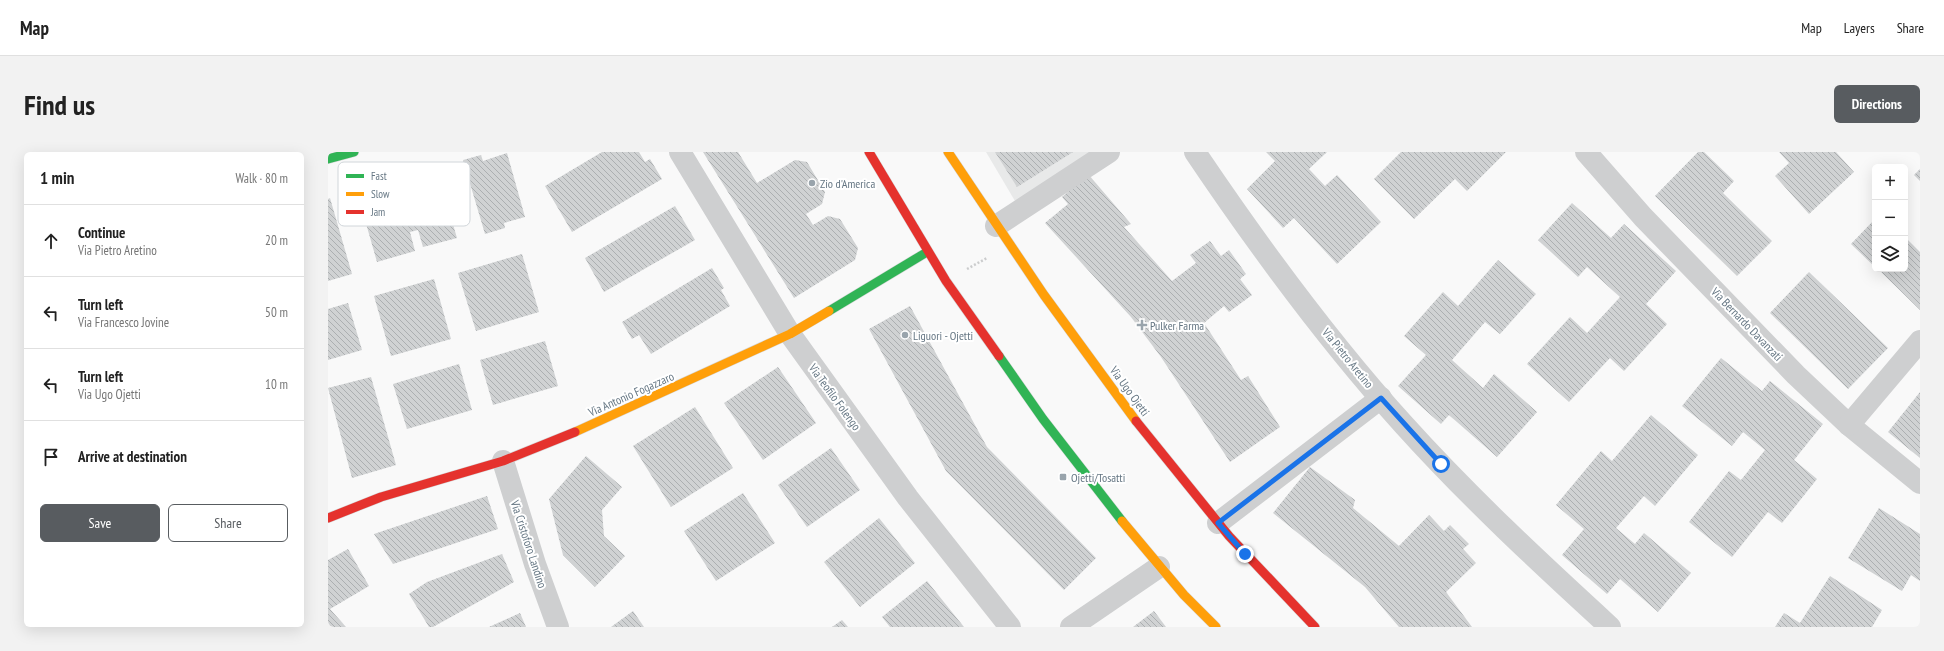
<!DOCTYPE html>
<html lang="en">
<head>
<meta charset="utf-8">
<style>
	body { margin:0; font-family:"PT Sans Narrow",sans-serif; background:#f2f2f2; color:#222 }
	.controls { position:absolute; right:12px; top:12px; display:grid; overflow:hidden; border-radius:6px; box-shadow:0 4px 16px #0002 }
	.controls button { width:36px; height:36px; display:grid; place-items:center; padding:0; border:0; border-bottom:1px solid #e0e0e0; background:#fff; color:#222; font:20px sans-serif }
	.stop { position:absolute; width:12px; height:12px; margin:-9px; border:3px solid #1a73e8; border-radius:50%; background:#fff }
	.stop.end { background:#1a73e8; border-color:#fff; box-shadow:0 1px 4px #0008 }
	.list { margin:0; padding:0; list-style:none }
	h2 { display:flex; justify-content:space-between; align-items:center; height:52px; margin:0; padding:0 16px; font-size:17px }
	h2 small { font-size:13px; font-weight:400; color:#767676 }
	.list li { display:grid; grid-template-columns:26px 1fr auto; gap:12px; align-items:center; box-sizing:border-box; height:72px; padding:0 16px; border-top:1px solid #e0e0e0 }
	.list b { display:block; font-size:15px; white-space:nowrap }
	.list p { margin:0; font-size:13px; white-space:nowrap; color:#767676 }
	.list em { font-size:13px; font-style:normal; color:#767676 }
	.actions { display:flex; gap:8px; padding:12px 16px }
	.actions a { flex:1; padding:9px 0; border:1px solid #585c60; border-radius:6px; text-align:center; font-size:14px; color:#585c60 }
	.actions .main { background:#585c60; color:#fff }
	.icon { flex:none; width:22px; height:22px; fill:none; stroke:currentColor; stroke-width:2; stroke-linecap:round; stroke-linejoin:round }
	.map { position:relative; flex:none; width:1592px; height:475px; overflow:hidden; border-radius:6px }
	header { display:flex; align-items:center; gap:24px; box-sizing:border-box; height:56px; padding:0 20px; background:#fff; border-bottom:1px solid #e0e0e0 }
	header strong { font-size:19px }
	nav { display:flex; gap:22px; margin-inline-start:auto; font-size:14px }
	.intro { display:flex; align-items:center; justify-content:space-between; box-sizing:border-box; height:96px; padding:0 24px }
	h1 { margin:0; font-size:28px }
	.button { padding:10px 18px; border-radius:6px; background:#585c60; color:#fff; font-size:14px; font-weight:700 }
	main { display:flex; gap:24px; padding:0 24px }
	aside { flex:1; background:#fff; border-radius:6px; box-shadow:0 4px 16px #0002 }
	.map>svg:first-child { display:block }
	.built { fill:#e8e9e9 }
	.building { fill:url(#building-back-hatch) }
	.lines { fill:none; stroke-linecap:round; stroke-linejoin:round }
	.fast-casing { stroke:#d5d6d7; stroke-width:10 }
	.slow-casing { stroke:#d5d6d7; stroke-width:10 }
	.jam-casing { stroke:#d5d6d7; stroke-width:10 }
	.path { stroke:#cbcccd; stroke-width:2.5; stroke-dasharray:2 2; stroke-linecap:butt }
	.street { stroke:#cecfd0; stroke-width:22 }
	.fast { stroke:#30b455; stroke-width:9 }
	.slow { stroke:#ff9f0a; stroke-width:9 }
	.jam { stroke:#e5322d; stroke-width:9 }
	.route { stroke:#1a73e8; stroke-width:5 }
	.poi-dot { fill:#99a4ac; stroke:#fff; stroke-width:1.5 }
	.labels { text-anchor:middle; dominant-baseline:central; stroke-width:4; stroke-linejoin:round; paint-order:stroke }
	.poi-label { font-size:12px; fill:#657683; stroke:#fff; text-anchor:start }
	.street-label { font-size:12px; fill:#657683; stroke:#fff }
	.key { fill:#fff; stroke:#d1d6da; stroke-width:1 }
	.key-label { font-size:11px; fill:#657683 }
</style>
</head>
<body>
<header>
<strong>Map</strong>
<nav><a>Map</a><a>Layers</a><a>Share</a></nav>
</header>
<div class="intro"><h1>Find us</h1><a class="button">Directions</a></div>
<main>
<aside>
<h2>1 min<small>Walk · 80 m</small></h2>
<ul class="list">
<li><svg class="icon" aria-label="ahead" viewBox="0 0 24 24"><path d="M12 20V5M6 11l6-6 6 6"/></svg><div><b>Continue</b><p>Via Pietro Aretino</p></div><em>20 m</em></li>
<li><svg class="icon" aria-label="left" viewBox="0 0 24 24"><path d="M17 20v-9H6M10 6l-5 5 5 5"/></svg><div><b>Turn left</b><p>Via Francesco Jovine</p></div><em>50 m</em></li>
<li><svg class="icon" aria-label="left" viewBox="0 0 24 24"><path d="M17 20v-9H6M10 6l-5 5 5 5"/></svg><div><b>Turn left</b><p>Via Ugo Ojetti</p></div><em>10 m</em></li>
<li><svg class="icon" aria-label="arrive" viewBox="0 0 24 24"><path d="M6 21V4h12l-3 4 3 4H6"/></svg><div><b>Arrive at destination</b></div></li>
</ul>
<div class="actions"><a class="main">Save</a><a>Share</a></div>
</aside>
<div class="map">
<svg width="1592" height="475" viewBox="0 0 1592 475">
	<defs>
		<pattern id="building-back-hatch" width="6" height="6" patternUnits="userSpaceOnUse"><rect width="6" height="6" fill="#d0d2d3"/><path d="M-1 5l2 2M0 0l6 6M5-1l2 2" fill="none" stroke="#acafb1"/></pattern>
	</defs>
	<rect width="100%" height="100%" fill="#f9f9f9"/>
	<polygon class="built" points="658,0 766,0 687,49"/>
	<g class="building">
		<polygon points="274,0 311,0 317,10 322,7 334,27 244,80 217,34"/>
		<polygon points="375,0 410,0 429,31 467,8 479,10 497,40 494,52 478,62 485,73 500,64 512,67 530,96 527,108 466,146"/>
		<polygon points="667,0 745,0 689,35"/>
		<polygon points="938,0 999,0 981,17 997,34 1009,23 1053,70 1009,112 966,66 955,76 919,37 947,9"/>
		<polygon points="1073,0 1178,0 1139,39 1127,27 1086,67 1046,27"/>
		<polygon points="1370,0 1376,0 1406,29 1395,41 1444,89 1409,124 1327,44"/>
		<polygon points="1451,0 1508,0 1526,20 1481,62 1447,24 1461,11"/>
		<polygon points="179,1 197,65 176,71 177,76 157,82 135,8 153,3 155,9"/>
		<polygon points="1592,17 1592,29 1586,23"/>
		<polygon points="760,22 803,72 796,75 844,129 868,111 862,103 882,89 893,104 901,98 918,122 912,127 924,143 901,160 896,154 876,171 913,228 920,224 952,275 902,310 833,205 803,165 717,71 740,52 734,45"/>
		<polygon points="103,23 108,40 115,38 129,86 95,95 90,78 82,80 87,99 49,110 35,61 43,58 38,41"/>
		<polygon points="2,46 24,122 0,129 0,47"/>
		<polygon points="1244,51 1283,86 1296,72 1348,119 1318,152 1339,172 1296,219 1282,206 1241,250 1199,212 1242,165 1259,181 1292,145 1259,115 1250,125 1210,88"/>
		<polygon points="347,54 367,88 276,140 257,106"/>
		<polygon points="1547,67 1547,115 1523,92"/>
		<polygon points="1577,85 1592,100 1592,158 1550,117 1577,117"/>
		<polygon points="194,102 211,160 148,179 130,121"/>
		<polygon points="1170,108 1208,142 1172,182 1157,170 1124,208 1155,236 1166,222 1209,260 1169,305 1121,263 1113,272 1070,234 1098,203 1076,184 1115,140 1130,154"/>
		<polygon points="384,116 396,136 393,138 402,154 323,202 311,183 304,187 294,170"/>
		<polygon points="1481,120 1560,196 1520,237 1442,161"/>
		<polygon points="106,127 123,187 63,204 46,144"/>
		<polygon points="20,151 34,198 0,208 0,157"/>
		<polygon points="582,154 659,295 768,406 736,438 618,319 541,177"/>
		<polygon points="217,189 230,234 165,253 152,208"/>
		<polygon points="1393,206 1434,239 1442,229 1495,272 1466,308 1489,327 1454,371 1440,360 1404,405 1361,370 1401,319 1413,328 1437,298 1415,280 1404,294 1354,254"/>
		<polygon points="131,212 144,258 79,277 65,232"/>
		<polygon points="450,215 488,271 435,308 396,251"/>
		<polygon points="43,225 68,313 24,326 0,236"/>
		<polygon points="1592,240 1592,306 1560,280"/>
		<polygon points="367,255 405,316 343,355 305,294"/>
		<polygon points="1323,263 1370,303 1327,354 1316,344 1288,376 1307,392 1316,381 1363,421 1330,460 1292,427 1279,442 1234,403 1256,377 1228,353 1273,299 1284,309"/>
		<polygon points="503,296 532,338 479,375 450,333"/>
		<polygon points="258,304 294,335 274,358 276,384 297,404 267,435 235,403 221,347"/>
		<polygon points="982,315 1027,348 1025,356 1071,394 1101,363 1116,379 1122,373 1141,392 1135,397 1148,411 1118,440 1144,475 1071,475 1037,435 945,361"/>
		<polygon points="415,341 447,391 388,429 356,379"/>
		<polygon points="159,344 170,377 65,412 46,382"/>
		<polygon points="1551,356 1592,382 1592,429 1583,423 1574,439 1520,406"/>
		<polygon points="551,366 587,411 532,455 496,410"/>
		<polygon points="20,397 41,434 2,457 18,475 0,475 0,408"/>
		<polygon points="174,402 186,430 105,475 101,475 81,442 99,430"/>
		<polygon points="1502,424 1554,458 1544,475 1447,475 1456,461 1472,471"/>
		<polygon points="599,429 636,475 562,475 554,465"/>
		<polygon points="305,459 316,475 283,475"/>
		<polygon points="826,459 838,475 805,475"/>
		<polygon points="192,461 198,475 161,475"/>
		<polygon points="514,468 520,475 504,475"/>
	</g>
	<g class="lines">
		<defs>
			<g id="fast">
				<polyline points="0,7 26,0"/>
				<polyline points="501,159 599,100"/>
				<polyline points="671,204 715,267 794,369"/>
			</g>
			<g id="slow">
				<polyline points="620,0 716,143 808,269"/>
				<polyline points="247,280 462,182 501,159"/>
				<polyline points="794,369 856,443 888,475"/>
			</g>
			<g id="jam">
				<polyline points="541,0 618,129 671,204"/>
				<polyline points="808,269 901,384 987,475"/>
				<polyline points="0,366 53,345 175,309 247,280"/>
			</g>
		</defs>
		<use href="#fast" class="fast-casing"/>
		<use href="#slow" class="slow-casing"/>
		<use href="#jam" class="jam-casing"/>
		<polyline class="path" points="639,117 659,106"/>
		<g class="street">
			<polyline points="352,0 462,182 580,346 682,475"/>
			<path d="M867 0C931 95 999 188 1076 273 1140 344 1211 410 1282 475"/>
			<polyline points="1258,0 1315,65 1468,223 1521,273 1592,331"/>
			<polyline points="668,74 781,0"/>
			<polyline points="1521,273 1592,189"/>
			<polyline points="175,309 207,412 230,475"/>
			<polyline points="890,371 1053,246"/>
			<polyline points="743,475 831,415"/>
		</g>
		<use href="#fast" class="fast"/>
		<use href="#slow" class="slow"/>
		<use href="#jam" class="jam"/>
	</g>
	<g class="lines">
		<polyline class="route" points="917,402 890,371 1053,246 1113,312"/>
	</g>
	<g class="poi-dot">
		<circle cx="484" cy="31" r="4"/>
		<path d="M812 167h4v4h4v4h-4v4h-4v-4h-4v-4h4z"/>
		<circle cx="577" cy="183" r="4"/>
		<rect x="731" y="321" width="8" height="8" rx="2"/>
	</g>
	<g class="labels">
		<g class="poi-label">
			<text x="492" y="31">Zio d'America</text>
			<text x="822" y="173">Pulker Farma</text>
			<text x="585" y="183">Liguori - Ojetti</text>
			<text x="743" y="325">Ojetti/Tosatti</text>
		</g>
		<g class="street-label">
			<text transform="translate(1419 172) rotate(46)">Via Bernardo Davanzati</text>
			<text transform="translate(1020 206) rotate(51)">Via Pietro Aretino</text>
			<text transform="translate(802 239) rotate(54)">Via Ugo Ojetti</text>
			<text transform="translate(303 242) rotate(-24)">Via Antonio Fogazzaro</text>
			<text transform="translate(507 245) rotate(54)">Via Teofilo Folengo</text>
			<text transform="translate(201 392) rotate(72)">Via Cristoforo Landino</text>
		</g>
	</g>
	<rect x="10" y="10" width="132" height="64" rx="6" class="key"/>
	<rect x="18" y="22" width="18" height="4" fill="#30b455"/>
	<rect x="18" y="40" width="18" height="4" fill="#ff9f0a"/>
	<rect x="18" y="58" width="18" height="4" fill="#e5322d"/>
	<g class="key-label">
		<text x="43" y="28">Fast</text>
		<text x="43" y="46">Slow</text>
		<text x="43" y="64">Jam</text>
	</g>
</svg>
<div class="controls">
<button>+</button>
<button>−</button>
<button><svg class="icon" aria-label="layers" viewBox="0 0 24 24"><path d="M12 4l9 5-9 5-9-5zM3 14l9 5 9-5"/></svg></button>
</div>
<div class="stop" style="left:1113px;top:312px"></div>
<div class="stop end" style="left:917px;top:402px"></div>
</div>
</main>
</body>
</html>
